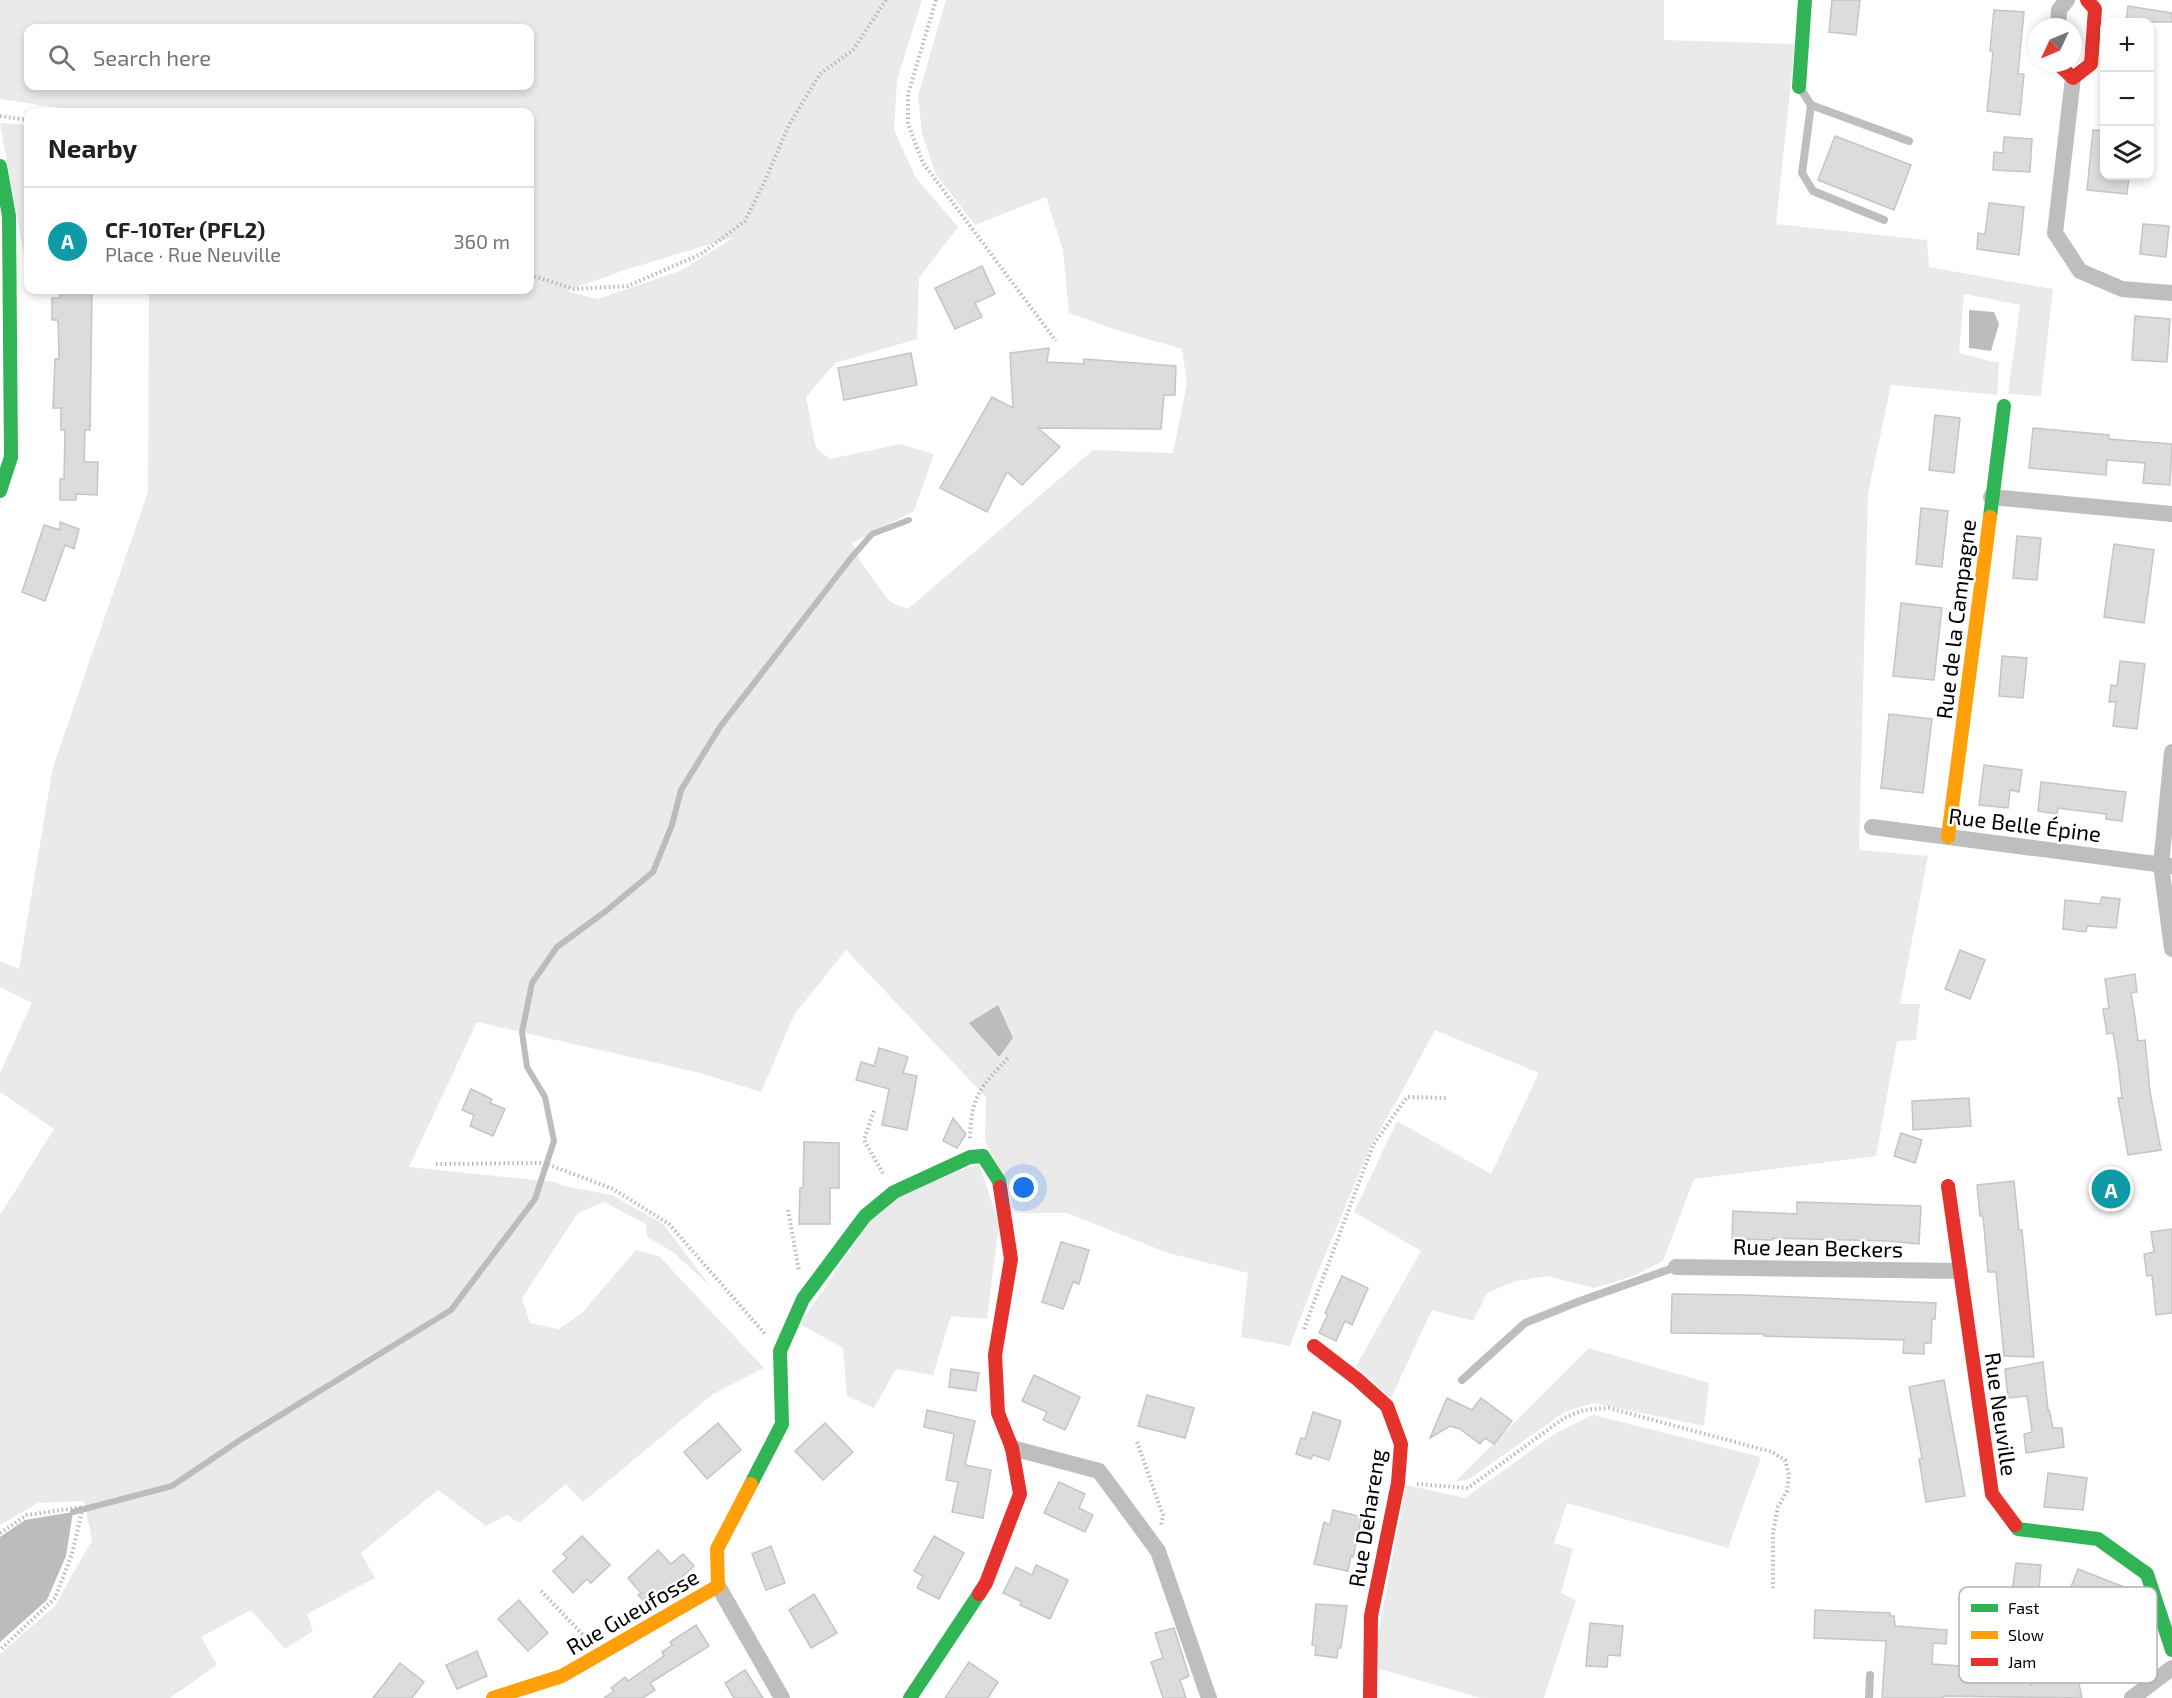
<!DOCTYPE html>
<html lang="en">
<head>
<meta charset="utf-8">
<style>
	body { margin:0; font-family:"Exo 2",sans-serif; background:#f6f6f6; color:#202124 }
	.controls { position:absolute; right:18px; top:18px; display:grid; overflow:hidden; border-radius:12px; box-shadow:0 3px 9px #0003 }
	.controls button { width:54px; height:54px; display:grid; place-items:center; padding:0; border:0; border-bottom:2px solid #e0e0e0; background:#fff; color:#202124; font:30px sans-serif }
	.compass { position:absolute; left:2028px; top:18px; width:54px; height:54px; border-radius:50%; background:#fff; box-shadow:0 3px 9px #0003; rotate:226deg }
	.you { position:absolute; left:1024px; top:1188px; width:21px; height:21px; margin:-15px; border:4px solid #fff; border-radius:50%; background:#1a73e8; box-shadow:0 0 0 9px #1a73e833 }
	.badge { display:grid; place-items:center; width:39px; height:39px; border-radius:50%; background:#111827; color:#fff; font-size:20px; font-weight:700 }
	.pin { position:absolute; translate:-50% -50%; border:3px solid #fff; box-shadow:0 2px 6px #0006 }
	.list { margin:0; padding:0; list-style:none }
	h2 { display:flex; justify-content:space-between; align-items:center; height:78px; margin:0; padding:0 24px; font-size:26px }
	h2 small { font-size:20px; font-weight:400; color:#757577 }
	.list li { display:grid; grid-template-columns:39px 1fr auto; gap:18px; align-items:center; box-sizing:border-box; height:108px; padding:0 24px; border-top:2px solid #e0e0e0 }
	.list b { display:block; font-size:22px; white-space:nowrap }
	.list p { margin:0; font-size:20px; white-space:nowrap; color:#757577 }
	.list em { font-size:20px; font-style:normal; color:#757577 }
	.icon { flex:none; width:33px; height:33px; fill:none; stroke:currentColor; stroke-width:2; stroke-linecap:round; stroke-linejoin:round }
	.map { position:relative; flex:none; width:2172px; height:1698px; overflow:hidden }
	.search { position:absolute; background:#fff; box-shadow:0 3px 9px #0003; left:24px; top:24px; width:510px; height:66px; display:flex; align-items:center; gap:15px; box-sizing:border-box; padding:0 21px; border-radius:12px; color:#757577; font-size:22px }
	.panel { position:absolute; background:#fff; box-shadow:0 3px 9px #0003; left:24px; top:108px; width:510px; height:186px; border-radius:12px }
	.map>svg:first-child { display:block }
	.green { fill:#eaeaea; fill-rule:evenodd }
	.water { fill:#bcbcbc }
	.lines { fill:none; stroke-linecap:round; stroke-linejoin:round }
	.stream { stroke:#bcbcbc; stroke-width:6 }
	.building { fill:#dcdcdc; stroke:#c5c5c5; stroke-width:1.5 }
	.path { stroke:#b8b8b8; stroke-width:4; stroke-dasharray:1.5 3; stroke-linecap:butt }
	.lane { stroke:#bebebe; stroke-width:8 }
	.street { stroke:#bebebe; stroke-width:16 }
	.fast { stroke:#30b455; stroke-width:14 }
	.slow { stroke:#ff9f0a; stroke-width:14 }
	.jam { stroke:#e5322d; stroke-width:14 }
	.labels { text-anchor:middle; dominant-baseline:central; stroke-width:5; stroke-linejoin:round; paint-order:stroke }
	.street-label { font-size:22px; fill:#000; stroke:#fff }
	.key { fill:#fff; stroke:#b2b2b2; stroke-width:1.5 }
	.key-label { font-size:16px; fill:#000 }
</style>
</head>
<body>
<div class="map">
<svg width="2172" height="1698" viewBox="0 0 2172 1698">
	<rect width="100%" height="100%" fill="#fff"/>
	<g class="green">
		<path d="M0 0H922L897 80 894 130 916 178 958 227 919 278 917 339 835 363 806 397 816 448 830 459 900 444 934 454 914 511 852 543 862 564 890 602 908 609 1093 450 1173 453 1187 383 1182 349 1113 329 1069 313 1063 250 1046 197 975 225 935 173 922 133 918 96 946 0H1664V40L1795 44 1776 224 1927 240 1929 267 2053 289 2041 396 2008 394 2020 305 1964 294 1959 353 1999 363 1997 395 1891 385 1868 493 1859 850 1928 856 1900 1004H1920L1916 1040 1897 1041 1876 1156 1694 1179 1663 1261 1631 1277 1594 1288 1547 1276 1516 1281 1487 1293 1473 1321 1432 1310 1391 1398 1356 1366 1421 1251 1354 1212 1397 1121 1491 1174 1539 1073 1435 1030 1400 1095 1370 1147 1314 1282 1290 1346 1241 1337 1248 1273 1168 1253 1067 1213H1015L1008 1185 985 1141 986 1097 846 950 794 1015 761 1092 700 1073 477 1022 409 1167 555 1182 564 1186 612 1195 663 1224 711 1287 673 1252 647 1237 646 1224 604 1202 578 1213 522 1298 530 1323 559 1329 582 1313 636 1250 659 1256 764 1368 713 1394 583 1502 566 1484 519 1523 507 1515 486 1526 438 1490 361 1553 375 1578 307 1614 313 1631 285 1649 251 1610 201 1637 217 1665 170 1698H0V1654L55 1606 92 1540 84 1501 38 1503 0 1525V1215L54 1129 0 1092V1073L32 1003 0 987V961L19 969 53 767 148 492 149 290H530V112H85L0 99ZM28 28H530V86H28ZM734 237 682 270 598 299 566 291 628 269Z"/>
		<polygon points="0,123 28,125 28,250 23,250"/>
		<polygon points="979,1164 999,1224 987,1319 951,1316 933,1375 896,1369 874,1408 847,1396 843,1348 800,1324 869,1222 904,1189"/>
		<polygon points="1589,1348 1709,1383 1704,1426 1593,1403 1565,1412 1469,1479 1455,1482"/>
		<polygon points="1593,1415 1761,1457 1728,1548 1567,1503 1554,1543 1573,1549 1561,1593 1576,1600 1544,1698 1481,1698 1372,1667 1406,1485 1465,1498 1556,1433"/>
	</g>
	<g class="water">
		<polygon points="1969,310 1994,312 1999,324 1991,351 1969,348"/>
		<polygon points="998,1005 1013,1038 999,1057 969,1023"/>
		<polygon points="73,1512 66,1556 47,1600 0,1642 0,1537 25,1520"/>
	</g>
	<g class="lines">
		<polyline class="stream" points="73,1512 172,1486 240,1440 451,1310 535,1199 554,1141 545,1097 527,1067 522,1032 532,983 557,947 606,911 653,872 672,825 681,790 720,727 851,558 872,534 909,520"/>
	</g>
	<g class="building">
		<polygon points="1832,0 1860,0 1856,35 1829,32"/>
		<polygon points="2128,6 2172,13 2172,22 2126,22"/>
		<polygon points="1994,10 2024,12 2018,74 2024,74 2020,115 1987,111 1993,52 1990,51"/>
		<polygon points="2093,130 2104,131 2104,176 2129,176 2127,194 2087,190"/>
		<polygon points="1835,136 1911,165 1894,210 1818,180"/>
		<polygon points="2004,137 2032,139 2030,172 1993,170 1994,152 2003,153"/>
		<polygon points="1989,203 2024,207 2019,255 1977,249 1978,233 1985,234"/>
		<polygon points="2143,224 2169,226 2166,257 2140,254"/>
		<polygon points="982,266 995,294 975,303 982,317 955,329 935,288"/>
		<polygon points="60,290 92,290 90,430 85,430 84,462 98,462 97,495 76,494 76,500 60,500 60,479 64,479 65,430 61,430 61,408 53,408 55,359 59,359 58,320 52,320 52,298 60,298"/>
		<polygon points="2135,316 2170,319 2167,362 2132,360"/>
		<polygon points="1049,348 1047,362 1084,364 1084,359 1176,366 1175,395 1164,395 1161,429 1038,428 1060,447 1022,485 1007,472 987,512 940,488 992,397 1013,408 1010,353"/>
		<polygon points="911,353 917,385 844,400 838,368"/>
		<polygon points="1935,415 1960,418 1954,473 1929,470"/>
		<polygon points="2033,428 2109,435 2109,439 2172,444 2170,485 2143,483 2145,463 2107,460 2106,475 2029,468"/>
		<polygon points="1921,508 1948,511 1942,567 1916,564"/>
		<polygon points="60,522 79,529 74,549 65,545 45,601 22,592 44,525 60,530"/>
		<polygon points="2017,536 2041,538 2037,580 2013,578"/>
		<polygon points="2114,544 2154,550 2144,623 2104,617"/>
		<polygon points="1901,603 1942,608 1934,680 1893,676"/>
		<polygon points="2002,656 2027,658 2023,698 1999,696"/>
		<polygon points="2120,661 2145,664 2137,729 2113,726 2116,702 2109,702 2110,694 2111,685 2117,686"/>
		<polygon points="1889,714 1932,719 1923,793 1881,788"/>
		<polygon points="1984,765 2022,770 2019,792 2010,790 2008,808 1979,805"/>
		<polygon points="2041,782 2126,792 2122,821 2106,819 2106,814 2081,811 2058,808 2057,814 2038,811"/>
		<polygon points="2102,897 2120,899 2116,928 2087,926 2086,932 2063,929 2065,900 2100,904"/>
		<polygon points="1960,950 1985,960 1970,999 1945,989"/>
		<polygon points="2135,974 2137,992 2131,993 2135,1017 2138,1041 2145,1040 2150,1092 2161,1150 2128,1155 2118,1098 2122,1098 2118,1063 2113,1033 2107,1034 2103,1009 2109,1008 2105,979"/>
		<polygon points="879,1048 908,1057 903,1073 917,1076 907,1130 882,1125 889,1089 856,1080 861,1062 874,1066"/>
		<polygon points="471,1089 492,1099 490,1103 505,1109 493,1136 470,1126 474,1115 462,1110"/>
		<polygon points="1969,1098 1971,1126 1913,1130 1912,1101"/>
		<polygon points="953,1118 966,1134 957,1148 943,1141"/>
		<polygon points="1901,1133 1922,1140 1915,1163 1894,1156"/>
		<polygon points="804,1142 839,1143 839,1188 830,1188 830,1224 799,1224 800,1188 803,1188"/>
		<polygon points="2106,1178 2113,1178 2124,1185 2117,1198 2100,1189"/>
		<polygon points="2014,1181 2019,1230 2022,1230 2034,1357 2004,1356 1996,1272 1988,1272 1983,1216 1980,1216 1977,1185"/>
		<polygon points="1797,1202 1921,1206 1919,1244 1888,1241 1773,1238 1773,1240 1732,1239 1733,1211 1797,1214"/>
		<polygon points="2172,1229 2172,1313 2156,1315 2152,1275 2147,1276 2144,1254 2154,1252 2151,1232"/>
		<polygon points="1061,1242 1089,1250 1079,1284 1073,1282 1063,1309 1042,1302"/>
		<polygon points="1342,1276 1368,1288 1352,1325 1345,1321 1336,1341 1319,1333 1328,1314 1325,1313"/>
		<polygon points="1672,1294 1747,1295 1936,1303 1935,1319 1932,1319 1931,1343 1924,1343 1924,1354 1903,1353 1904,1340 1764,1336 1764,1334 1671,1333"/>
		<polygon points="2043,1362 2048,1410 2049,1410 2053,1428 2062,1428 2064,1447 2026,1453 2024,1434 2032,1432 2027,1396 2008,1398 2005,1369"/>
		<polygon points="951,1369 979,1373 976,1391 949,1387"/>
		<polygon points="1034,1375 1080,1397 1065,1430 1043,1420 1047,1412 1022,1401"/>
		<polygon points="1944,1380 1965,1496 1926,1502 1919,1459 1922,1458 1909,1387"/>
		<polygon points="1147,1395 1194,1408 1185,1438 1138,1426"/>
		<polygon points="1447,1398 1472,1410 1481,1398 1512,1421 1494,1444 1485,1438 1480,1444 1460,1429 1450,1426 1430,1438"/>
		<polygon points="927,1410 975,1421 965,1465 991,1470 983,1518 952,1512 958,1482 946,1480 954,1434 924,1427"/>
		<polygon points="1313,1412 1341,1421 1329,1460 1313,1455 1311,1459 1296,1454 1301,1438 1305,1439"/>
		<polygon points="718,1423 741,1450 707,1479 684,1452"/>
		<polygon points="825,1423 853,1452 823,1480 795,1451"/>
		<polygon points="2048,1473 2087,1478 2083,1510 2044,1507"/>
		<polygon points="1059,1482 1085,1494 1079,1508 1093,1515 1085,1532 1044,1513"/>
		<polygon points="1333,1510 1362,1517 1353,1557 1351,1556 1348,1571 1314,1564 1324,1522 1330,1525"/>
		<polygon points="582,1536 610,1565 591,1583 587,1579 573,1593 553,1571 567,1558 563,1554"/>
		<polygon points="934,1536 964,1553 939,1599 917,1588 923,1576 914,1571"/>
		<polygon points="771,1546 785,1583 766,1590 752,1554"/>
		<polygon points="658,1550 671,1564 683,1554 694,1566 650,1607 638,1595 641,1593 628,1578"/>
		<polygon points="2016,1563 2041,1565 2039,1589 2030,1588 2029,1600 2011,1599"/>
		<polygon points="1036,1565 1068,1580 1050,1619 1020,1605 1022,1602 1003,1593 1016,1567 1032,1575"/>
		<polygon points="2078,1569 2129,1589 2115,1622 2065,1602"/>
		<polygon points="814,1594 837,1633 811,1648 789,1610"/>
		<polygon points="519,1600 548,1633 528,1651 498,1619"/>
		<polygon points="1316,1604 1347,1606 1341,1648 1338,1648 1337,1658 1315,1655 1316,1646 1312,1645"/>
		<polygon points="1815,1610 1890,1613 1890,1616 1894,1616 1895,1626 1947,1630 1946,1644 1933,1643 1932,1664 1976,1667 1975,1660 2034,1656 2031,1686 2044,1655 2072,1651 2082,1698 1943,1696 1943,1698 1882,1698 1886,1641 1814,1638"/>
		<polygon points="1590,1623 1623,1626 1620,1656 1608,1655 1607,1667 1586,1666"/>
		<polygon points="696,1625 709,1646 650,1683 655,1690 643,1698 604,1698 614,1691 611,1688 625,1677 628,1681 664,1656 662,1652 672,1645 670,1642"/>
		<polygon points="1174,1628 1189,1676 1180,1680 1186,1698 1163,1698 1151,1662 1163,1658 1155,1633"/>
		<polygon points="477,1651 487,1676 457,1689 446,1665"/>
		<polygon points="969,1662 998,1682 988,1698 945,1698"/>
		<polygon points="400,1663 424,1682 412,1698 373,1698"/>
		<polygon points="745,1670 763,1698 734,1698 725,1683"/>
	</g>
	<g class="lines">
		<g class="path">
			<polyline points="936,0 908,94 908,124 923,163 1056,341"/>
			<polyline points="0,116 28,120"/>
			<polyline points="530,275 574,289 628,286 701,254 745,221 764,183 789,125 820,74 853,50 886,0"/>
			<polyline points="874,1111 864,1140 884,1175"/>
			<path d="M970 1138C971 1094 982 1086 1010 1056"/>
			<polyline points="436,1164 544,1163 613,1189 669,1224 765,1334"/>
			<polyline points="788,1210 799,1271"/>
			<polyline points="1304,1329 1373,1145 1407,1097 1448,1098"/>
			<polyline points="1137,1442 1163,1515 1161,1526"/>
			<polyline points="1417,1484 1468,1488 1564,1418 1583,1410 1609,1408 1772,1452 1785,1460 1789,1475 1787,1491 1778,1507 1773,1532 1773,1588"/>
			<polyline points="0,1533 27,1515 83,1507 72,1554 55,1598 0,1650"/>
			<polyline points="541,1591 586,1638"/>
		</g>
		<g class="lane">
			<polyline points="1800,88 1811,105 1802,173 1813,191 1884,220"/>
			<polyline points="1811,105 1909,141"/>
			<polyline points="1462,1380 1525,1323 1580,1301 1676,1267"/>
			<polyline points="1869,1698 1870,1675"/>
		</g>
		<g class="street">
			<polyline points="2058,27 2059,10 2067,0"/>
			<polyline points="2073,78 2055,233 2080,271 2122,289 2172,293"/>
			<polyline points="1991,497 2172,514"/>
			<polyline points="2172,752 2161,865 2172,949"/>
			<polyline points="1872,827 2172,866"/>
			<polyline points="1676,1267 1960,1271"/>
			<polyline points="1012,1448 1099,1471 1158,1551 1209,1698"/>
			<polyline points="718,1586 782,1698"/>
			<polyline points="2132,1698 2172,1668"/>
		</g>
		<g class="fast">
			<polyline points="1799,87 1805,0"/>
			<polyline points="0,166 9,216 11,457 0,491"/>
			<polyline points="1990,517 2004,406"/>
			<polyline points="751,1484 782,1424 780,1351 803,1299 865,1216 894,1192 970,1157 983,1156 999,1181 1000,1187"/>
			<polyline points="2015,1525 2018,1529 2098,1539 2147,1574 2172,1650"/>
			<polyline points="910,1698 979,1594"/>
		</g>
		<g class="slow">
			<polyline points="1948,837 1990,517"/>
			<polyline points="493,1698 562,1676 718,1586 717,1549 751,1484"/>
		</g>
		<g class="jam">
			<polyline points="2057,63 2073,78 2091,64 2095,9 2087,0"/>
			<polyline points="1948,1186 1992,1494 2015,1525"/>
			<polyline points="1314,1346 1357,1379 1387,1406 1401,1444 1398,1483 1371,1616 1370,1698"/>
			<polyline points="979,1594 986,1583 1020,1494 1012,1448 998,1413 995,1355 1011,1259 1000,1187"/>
		</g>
	</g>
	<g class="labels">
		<g class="street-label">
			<text transform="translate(1955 619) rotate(-83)">Rue de la Campagne</text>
			<text transform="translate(2025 824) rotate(7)">Rue Belle Épine</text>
			<text transform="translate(1818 1247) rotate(1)">Rue Jean Beckers</text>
			<text transform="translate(2002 1414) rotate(82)">Rue Neuville</text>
			<text transform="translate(1366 1518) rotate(-81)">Rue Dehareng</text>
			<text transform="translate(632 1611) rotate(-30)">Rue Gueufosse</text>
		</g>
	</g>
	<rect x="1959" y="1587" width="198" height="96" rx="9" class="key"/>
	<rect x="1971" y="1604" width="27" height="8" fill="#30b455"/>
	<rect x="1971" y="1631" width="27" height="8" fill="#ff9f0a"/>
	<rect x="1971" y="1658" width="27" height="8" fill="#e5322d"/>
	<g class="key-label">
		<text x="2008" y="1614">Fast</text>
		<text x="2008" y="1641">Slow</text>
		<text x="2008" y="1668">Jam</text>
	</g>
</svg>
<div class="controls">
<button>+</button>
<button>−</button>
<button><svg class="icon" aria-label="layers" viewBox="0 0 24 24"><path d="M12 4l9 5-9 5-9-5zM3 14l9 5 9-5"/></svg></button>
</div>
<svg class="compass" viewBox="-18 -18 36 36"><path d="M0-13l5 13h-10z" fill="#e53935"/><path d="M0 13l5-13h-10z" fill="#757577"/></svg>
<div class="you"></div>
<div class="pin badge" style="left:2111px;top:1189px;background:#0f9aa8">A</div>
<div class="search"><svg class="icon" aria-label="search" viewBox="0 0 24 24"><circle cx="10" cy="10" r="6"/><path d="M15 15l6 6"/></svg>Search here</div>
<section class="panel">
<h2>Nearby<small></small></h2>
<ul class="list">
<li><span class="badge" style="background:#0f9aa8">A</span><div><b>CF-10Ter (PFL2)</b><p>Place · Rue Neuville</p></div><em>360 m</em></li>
</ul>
</section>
</div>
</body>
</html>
